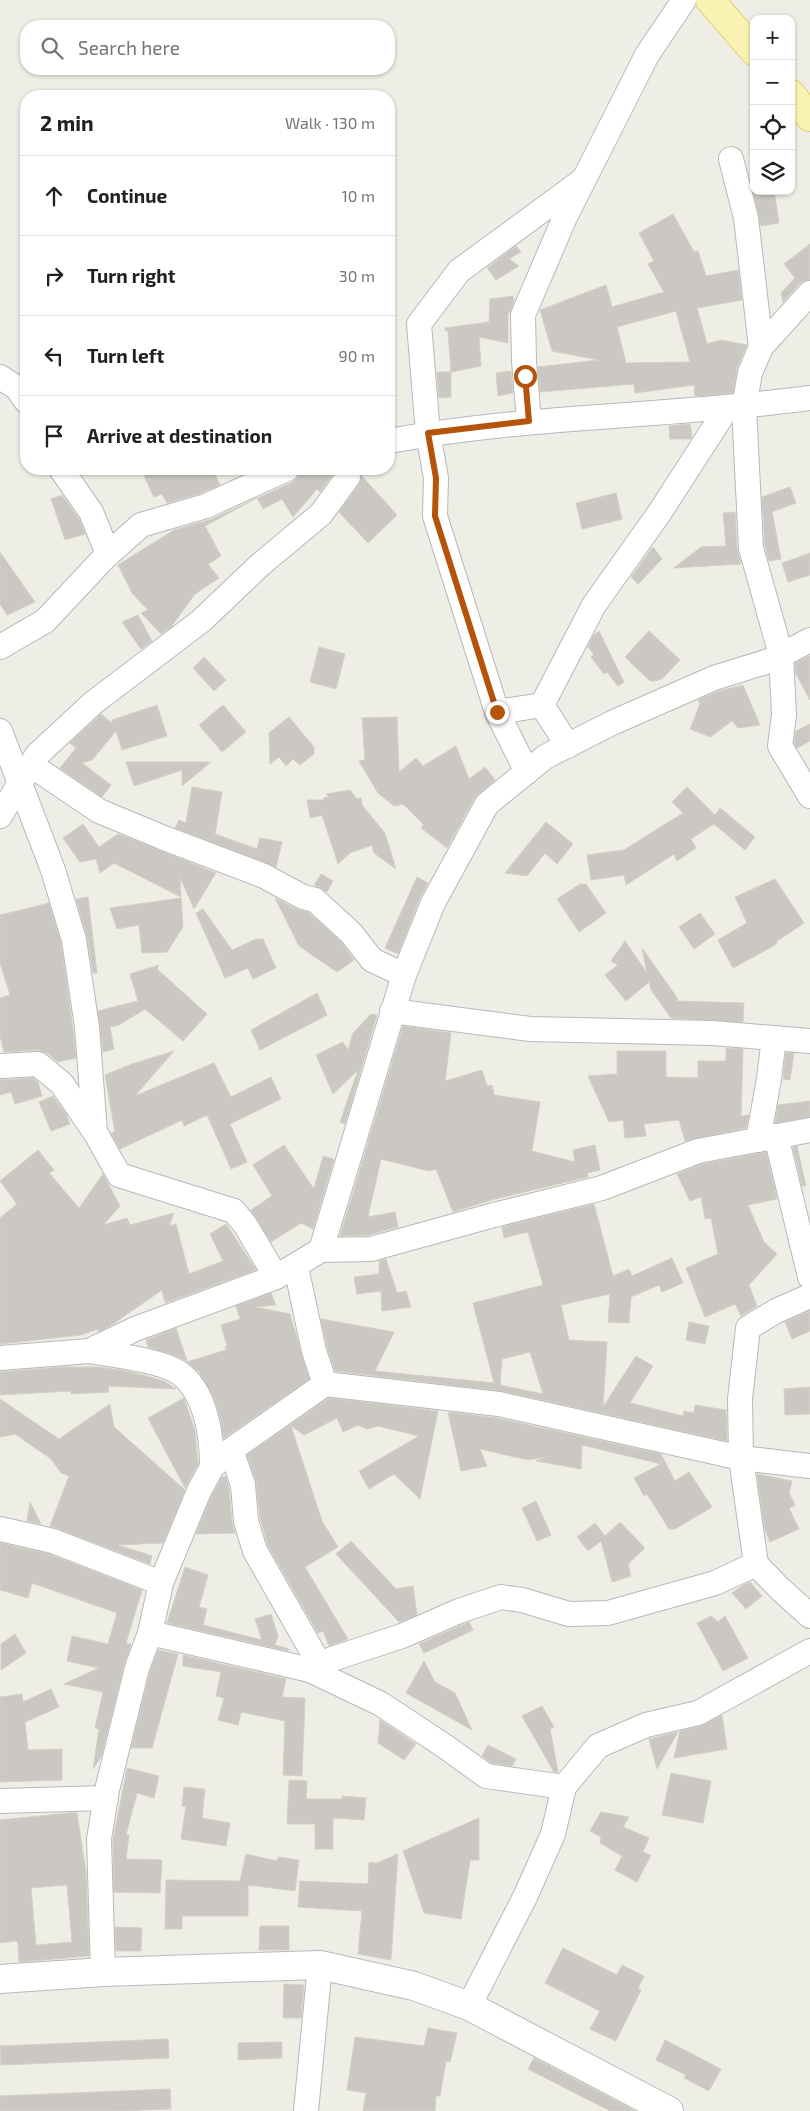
<!DOCTYPE html>
<html lang="en">
<head>
<meta charset="utf-8">
<style>
	body { margin:0; font-family:"Exo 2",sans-serif; background:#f6f6f6; color:#202124 }
	.controls { position:absolute; right:15px; top:15px; display:grid; overflow:hidden; border-radius:10px; box-shadow:0 1px 4px #0004 }
	.controls button { width:45px; height:45px; display:grid; place-items:center; padding:0; border:0; border-bottom:1px solid #e0e0e0; background:#fff; color:#202124; font:25px sans-serif }
	.stop { position:absolute; width:15px; height:15px; margin:-11px; border:4px solid #b45309; border-radius:50%; background:#fff }
	.stop.end { background:#b45309; border-color:#fff; box-shadow:0 1px 5px #0008 }
	.list { margin:0; padding:0; list-style:none }
	h2 { display:flex; justify-content:space-between; align-items:center; height:65px; margin:0; padding:0 20px; font-size:21px }
	h2 small { font-size:16px; font-weight:400; color:#757577 }
	.list li { display:grid; grid-template-columns:32px 1fr auto; gap:15px; align-items:center; box-sizing:border-box; height:80px; padding:0 20px; border-top:1px solid #e0e0e0 }
	.list b { display:block; font-size:19px; white-space:nowrap }
	.list em { font-size:16px; font-style:normal; color:#757577 }
	.icon { flex:none; width:28px; height:28px; fill:none; stroke:currentColor; stroke-width:2; stroke-linecap:round; stroke-linejoin:round }
	.map { position:relative; flex:none; width:810px; height:2111px; overflow:hidden }
	.search { position:absolute; background:#fff; box-shadow:0 1px 4px #0004; left:20px; top:20px; width:375px; height:55px; display:flex; align-items:center; gap:12px; box-sizing:border-box; padding:0 18px; border-radius:20px; color:#757577; font-size:19px }
	.panel { position:absolute; background:#fff; box-shadow:0 1px 4px #0004; left:20px; top:90px; width:375px; height:385px; border-radius:20px }
	.map>svg:first-child { display:block }
	.building { fill:#cbc8c3; stroke:#d3d0c5; fill-rule:evenodd }
	.lines { fill:none; stroke-linecap:round; stroke-linejoin:round }
	.street-casing { stroke:#b6b8bc; stroke-width:26 }
	.secondary-casing { stroke:#b8babf; stroke-width:30 }
	.primary-casing { stroke:#e6cd68; stroke-width:30 }
	.street { stroke:#fff; stroke-width:24 }
	.secondary { stroke:#fff; stroke-width:28 }
	.primary { stroke:#f8f3b2; stroke-width:28 }
	.route { stroke:#b45309; stroke-width:6 }
</style>
</head>
<body>
<div class="map">
<svg width="810" height="2111" viewBox="0 0 810 2111">
	<rect width="100%" height="100%" fill="#efeee6"/>
	<g class="building">
		<polygon points="753,191 774,191 779,223 761,226"/>
		<path d="M673 214 694 252 698 251 706 276 738 270 742 300 697 308 707 344 721 340 747 345 737 368 733 393 695 396 694 385 635 393 634 384 540 392 538 367 599 360 552 351 540 310 606 285 612 307 664 292 648 264 654 261 639 233ZM676 311 690 362 626 363 617 327Z"/>
		<polygon points="810,244 810,280 800,283 783,302 781,293 795,278 784,264"/>
		<polygon points="516,246 521,252 509,259 519,266 496,280 487,268"/>
		<polygon points="513,296 514,301 510,312 508,313 508,343 479,337 481,366 451,372 448,331 445,331 445,328 489,322 490,299"/>
		<polygon points="511,371 513,393 498,396 496,373"/>
		<polygon points="437,372 451,372 451,397 439,398"/>
		<polygon points="690,424 692,436 691,439 670,439 669,426"/>
		<polygon points="165,469 213,469 220,485 201,493 167,503 162,494 154,497 144,476"/>
		<polygon points="300,469 333,469 333,474 320,492 317,489 293,517 282,499 263,509 257,498 205,526 221,556 208,564 219,578 195,594 171,627 161,634 141,613 148,610 132,593 118,565 174,530 212,519 293,482 298,477"/>
		<polygon points="361,475 397,515 368,543 339,512 359,485"/>
		<polygon points="790,487 796,503 772,512 781,559 769,561 765,546 762,497"/>
		<polygon points="616,493 622,519 582,529 576,503"/>
		<polygon points="62,495 79,519 85,534 65,540 51,499"/>
		<polygon points="735,512 737,549 741,564 674,568 701,547 726,546 723,513"/>
		<polygon points="653,547 662,559 638,584 631,577"/>
		<polygon points="0,552 35,602 7,615 0,604"/>
		<polygon points="810,553 810,575 788,582 782,563"/>
		<polygon points="138,615 152,641 141,649 122,622"/>
		<polygon points="599,631 624,682 618,686 607,672 604,674 591,657 594,655 588,647 593,636"/>
		<polygon points="649,631 680,660 662,679 654,681 650,681 625,657"/>
		<polygon points="319,647 345,654 336,689 310,682"/>
		<polygon points="810,656 810,700 796,674 795,663"/>
		<polygon points="204,657 226,680 214,691 193,668"/>
		<polygon points="743,685 760,725 738,728 732,721 710,737 690,729 700,704 698,700 719,691"/>
		<polygon points="157,705 167,736 122,750 116,731 92,760 82,763 111,785 102,797 60,768 76,748 70,743 101,714 113,724 112,720"/>
		<polygon points="223,705 246,732 222,752 199,725"/>
		<polygon points="289,717 314,747 314,754 300,765 293,759 286,766 279,757 270,764 269,733"/>
		<polygon points="397,717 399,772 416,758 423,766 456,746 469,779 485,767 495,780 475,797 447,848 421,828 424,825 403,804 394,806 378,793 359,761 365,760 362,718"/>
		<polygon points="810,724 810,741 797,748 794,743 796,731"/>
		<polygon points="126,762 211,762 182,786 182,770 134,786"/>
		<polygon points="192,787 222,792 215,834 257,849 260,838 282,842 276,867 175,828 179,820 186,823"/>
		<polygon points="687,787 715,815 720,808 755,837 745,850 714,824 691,839 696,848 677,861 674,854 626,885 624,875 591,880 587,855 624,850 683,813 672,802"/>
		<polygon points="350,790 357,799 361,798 362,805 385,833 396,869 374,853 372,845 350,853 338,864 322,815 310,818 307,800 324,800 323,798 329,797 326,794"/>
		<polygon points="546,822 573,844 557,864 545,853 527,876 505,873"/>
		<polygon points="83,824 99,847 118,834 216,873 194,909 180,877 181,897 114,863 100,873 96,859 80,862 63,838"/>
		<polygon points="321,874 333,881 327,892 314,885"/>
		<polygon points="417,877 428,883 420,898 398,954 385,948"/>
		<polygon points="775,879 804,923 776,942 777,944 733,968 718,940 747,923 735,897"/>
		<polygon points="580,884 586,884 606,913 579,932 557,899"/>
		<polygon points="88,897 97,973 93,973 87,936 76,899"/>
		<polygon points="181,898 183,927 167,952 142,953 139,925 117,929 110,908"/>
		<polygon points="275,898 296,909 308,912 341,942 354,960 337,972 299,946"/>
		<polygon points="49,903 61,943 73,1029 76,1058 58,1062 47,1053 38,1050 4,1052 0,1036 0,998 10,995 0,963 0,915"/>
		<polygon points="203,909 232,950 256,939 263,939 276,968 253,979 248,968 225,978 196,913"/>
		<polygon points="700,913 715,934 694,949 679,927"/>
		<polygon points="625,941 647,973 642,948 678,999 675,1001 744,1003 743,1022 671,1018 651,990 649,982 626,1001 605,975 618,965 611,961"/>
		<polygon points="159,965 157,969 207,1014 183,1041 145,1009 119,1025 110,1027 114,1049 103,1052 98,1011 138,1001 130,974"/>
		<polygon points="317,993 327,1015 260,1050 251,1030"/>
		<polygon points="371,1014 377,1015 345,1124 340,1122 358,1070 333,1094 316,1055 343,1042 348,1050 353,1033"/>
		<polygon points="403,1026 451,1033 445,1081 482,1070 487,1086 492,1085 494,1095 540,1102 532,1151 575,1162 573,1150 595,1145 600,1170 587,1173 588,1177 495,1199 453,1212 436,1169 429,1171 381,1159 368,1217 395,1212 398,1227 369,1235 340,1236"/>
		<polygon points="726,1048 743,1049 741,1116 749,1115 746,1128 685,1141 679,1120 644,1124 646,1136 625,1138 623,1120 609,1122 588,1076 617,1074 617,1051 666,1051 666,1077 698,1078 698,1061 726,1061"/>
		<polygon points="174,1051 135,1096 214,1063 231,1097 271,1077 281,1099 230,1124 247,1162 231,1169 207,1115 184,1126 182,1120 120,1149 111,1133 115,1132 105,1075 132,1064"/>
		<polygon points="786,1053 794,1053 790,1080 783,1079"/>
		<polygon points="33,1078 38,1082 42,1096 15,1104 11,1092 0,1095 0,1080"/>
		<polygon points="53,1096 66,1114 70,1124 51,1131 39,1102"/>
		<polygon points="810,1101 810,1117 775,1123 778,1105"/>
		<polygon points="284,1145 314,1189 323,1156 334,1159 313,1229 301,1223 271,1242 251,1210 272,1196 253,1165"/>
		<polygon points="797,1146 806,1186 802,1186 793,1147"/>
		<polygon points="38,1150 54,1170 49,1173 79,1208 103,1174 120,1206 103,1225 127,1218 130,1225 174,1213 169,1226 176,1224 189,1274 223,1261 210,1234 226,1224 256,1270 165,1303 162,1290 113,1324 98,1332 98,1329 81,1335 0,1344 0,1218 17,1204 0,1181"/>
		<polygon points="766,1152 777,1199 748,1205 764,1242 777,1254 749,1285 757,1306 741,1316 735,1304 705,1317 686,1268 718,1254 711,1218 705,1219 701,1197 690,1201 677,1174 702,1164"/>
		<path d="M594 1204 613 1276 629 1269 632 1276 672 1258 683 1283 662 1292 659 1285 631 1297 629 1323 608 1322 610 1294 561 1305 569 1340 607 1342 603 1407 636 1356 653 1366 630 1403 683 1416 684 1411 694 1413 695 1405 726 1410 727 1441 502 1391 335 1371 327 1347 321 1319 394 1332 375 1371 494 1383 473 1303 543 1285 528 1232 504 1238 502 1227ZM530 1352 543 1394 500 1385 502 1359Z"/>
		<polygon points="386,1259 397,1293 406,1291 411,1307 382,1311 381,1291 357,1294 354,1277 379,1274 379,1261"/>
		<polygon points="271,1293 276,1305 255,1307 290,1314 309,1379 224,1438 219,1412 213,1396 199,1372 187,1362 226,1350 225,1347 227,1346 221,1325 240,1319 236,1306"/>
		<polygon points="810,1311 810,1331 792,1339 785,1322"/>
		<polygon points="689,1322 709,1326 705,1344 686,1340"/>
		<polygon points="176,1328 187,1361 174,1355 148,1347 146,1340"/>
		<polygon points="61,1367 100,1367 132,1372 164,1381 176,1389 108,1386 109,1392 71,1394 71,1391 0,1395 0,1372"/>
		<polygon points="810,1387 810,1414 785,1415 784,1389"/>
		<polygon points="184,1398 195,1431 198,1464 185,1488 148,1418"/>
		<polygon points="329,1398 438,1411 420,1499 394,1474 369,1489 359,1471 419,1436 378,1426 367,1429 358,1425 343,1432 337,1418 304,1435 291,1426 322,1521 338,1547 305,1567 348,1639 329,1646 323,1631 318,1633 268,1546 260,1518 256,1481 247,1455"/>
		<polygon points="0,1399 59,1439 110,1404 114,1427 185,1490 163,1543 118,1545 152,1556 150,1564 50,1526 69,1476 61,1473 51,1459 15,1434 0,1437"/>
		<polygon points="448,1412 497,1418 661,1454 675,1481 689,1472 712,1507 675,1529 669,1529 647,1494 644,1496 634,1478 661,1464 582,1445 581,1469 536,1461 544,1457 528,1460 480,1449 487,1466 461,1471"/>
		<polygon points="757,1474 792,1481 789,1493 795,1505 789,1508 799,1529 770,1542 765,1530"/>
		<polygon points="222,1477 226,1477 229,1488 232,1522 235,1533 196,1534 211,1497"/>
		<polygon points="536,1501 551,1535 537,1541 522,1508"/>
		<polygon points="30,1502 41,1524 27,1521"/>
		<polygon points="620,1522 645,1548 628,1564 631,1576 612,1582 601,1541 588,1551 577,1537 595,1523 605,1536"/>
		<polygon points="351,1541 396,1589 413,1586 417,1615 399,1622 336,1554"/>
		<polygon points="0,1543 49,1554 142,1590 126,1643 131,1644 124,1665 101,1757 93,1769 99,1729 95,1728 103,1692 64,1684 99,1668 67,1661 72,1636 108,1644 117,1613 32,1583 28,1598 0,1590"/>
		<polygon points="185,1567 208,1575 199,1607 207,1609 203,1625 262,1640 255,1619 271,1614 278,1636 275,1645 289,1649 288,1651 167,1623"/>
		<polygon points="750,1582 762,1596 746,1609 732,1593 740,1587"/>
		<polygon points="711,1616 718,1622 725,1616 748,1658 723,1671 697,1623"/>
		<polygon points="469,1622 473,1630 424,1653 419,1644"/>
		<polygon points="15,1634 26,1653 1,1670 1,1644"/>
		<polygon points="158,1650 178,1654 152,1748 131,1748 150,1672"/>
		<polygon points="183,1655 286,1679 282,1697 305,1698 302,1776 283,1775 285,1721 241,1712 238,1725 218,1720 224,1698 216,1696 221,1672 183,1666"/>
		<polygon points="424,1661 435,1682 455,1693 472,1730 406,1693"/>
		<polygon points="51,1689 59,1707 25,1722 28,1750 62,1749 62,1780 0,1782 0,1697 22,1694 23,1702"/>
		<polygon points="542,1706 554,1727 550,1729 558,1772 554,1772 522,1716"/>
		<polygon points="722,1715 727,1749 674,1758 680,1731 701,1726"/>
		<polygon points="380,1720 416,1744 404,1760 378,1743"/>
		<polygon points="678,1732 657,1769 649,1739"/>
		<polygon points="488,1745 516,1759 512,1766 491,1763 482,1756"/>
		<polygon points="127,1768 159,1776 154,1798 137,1793 126,1835 129,1835 126,1859 162,1860 160,1893 114,1892 113,1840"/>
		<polygon points="671,1773 711,1781 703,1823 662,1815"/>
		<polygon points="289,1780 307,1781 306,1799 342,1799 342,1796 366,1798 364,1820 333,1818 333,1849 315,1849 315,1824 287,1824"/>
		<polygon points="184,1787 205,1789 202,1818 230,1823 226,1846 181,1839 186,1806 182,1806"/>
		<polygon points="601,1812 629,1817 623,1827 649,1838 643,1852 651,1855 637,1882 615,1870 622,1856 600,1843 601,1837 590,1831"/>
		<path d="M69 1813H77L86 1873 89 1956 19 1962 18 1943 16 1941 0 1943V1820ZM67 1885 72 1942 36 1945 31 1888Z"/>
		<polygon points="479,1818 479,1860 470,1860 461,1919 424,1913 403,1851"/>
		<polygon points="246,1854 277,1861 278,1857 299,1860 295,1891 248,1885 248,1916 182,1916 182,1929 165,1929 166,1880 240,1881"/>
		<polygon points="398,1854 391,1960 358,1954 362,1911 298,1907 300,1881 368,1884 369,1862 377,1863"/>
		<polygon points="260,1926 289,1926 289,1950 259,1950"/>
		<polygon points="115,1927 142,1928 141,1951 116,1951"/>
		<polygon points="563,1948 617,1975 622,1965 644,1976 638,1988 641,1990 616,2041 590,2029 600,2011 545,1983"/>
		<polygon points="284,1984 304,1985 301,2018 283,2018"/>
		<polygon points="428,2028 457,2033 450,2062 446,2061 440,2096 436,2096 435,2111 363,2111 366,2093 347,2090 355,2037 424,2046"/>
		<polygon points="168,2039 169,2058 1,2065 0,2046"/>
		<polygon points="665,2040 721,2069 709,2091 684,2078 686,2075 656,2060"/>
		<polygon points="282,2042 282,2058 238,2060 238,2043"/>
		<polygon points="534,2058 635,2111 610,2111 528,2069"/>
		<polygon points="170,2089 171,2109 115,2111 0,2111 0,2096"/>
	</g>
	<g class="lines">
		<defs>
			<g id="street">
				<polyline points="731,159 746,218 761,347"/>
				<polyline points="810,293 761,347 750,373 744,407 751,548 781,655 784,715 780,746 810,796"/>
				<polyline points="0,377 17,388 26,401"/>
				<polyline points="529,421 524,361 523,315 565,217 647,55 684,0"/>
				<path d="M389 441C529 415 669 417 810 398"/>
				<polyline points="61,469 91,512 108,554"/>
				<polyline points="0,647 45,621 104,558 141,525 206,506 287,469"/>
				<polyline points="497,712 542,705"/>
				<polyline points="0,731 53,870 74,940 87,1027 95,1132 119,1175 234,1211 246,1226 276,1277"/>
				<polyline points="568,746 542,705 594,605 660,512 727,408"/>
				<polyline points="31,765 99,811 164,838 264,876 303,897 315,900 351,933 372,960 404,975"/>
				<polyline points="527,772 497,712 435,516 436,478 428,433 419,324 459,271 583,180"/>
				<polyline points="0,816 37,755 93,703 201,621 261,564 321,514 348,477 346,469"/>
				<polyline points="392,1011 530,1029 713,1033 810,1041"/>
				<polyline points="0,1066 38,1064 62,1084 94,1131"/>
				<polyline points="776,1136 810,1277"/>
				<polyline points="758,1140 769,1079 774,1038"/>
				<polyline points="321,1250 404,975 433,903 487,804 545,757 612,723 714,678 772,660 810,640"/>
				<polyline points="296,1267 314,1351 325,1384 499,1404 741,1458 810,1466"/>
				<polyline points="810,1296 776,1311 748,1328 740,1399 741,1458 756,1564 779,1588 810,1616"/>
				<path d="M89 1351C112 1355 159 1360 178 1372 206 1391 212 1436 212 1467"/>
				<polyline points="0,1358 89,1351 135,1329 276,1277 321,1250 371,1249 494,1215 602,1188 698,1151 810,1130"/>
				<polyline points="231,1450 243,1485 246,1521 255,1551 320,1665"/>
				<polyline points="0,1529 53,1541 161,1583"/>
				<polyline points="150,1633 310,1670 381,1704 446,1747 486,1776 564,1787"/>
				<polyline points="310,1670 332,1659 402,1636 459,1611 501,1597 522,1600 569,1614 608,1613 715,1583 756,1564"/>
				<polyline points="0,1801 106,1798"/>
				<polyline points="103,1972 99,1839 107,1790 137,1668 150,1633 161,1583 199,1491 212,1467 231,1450 325,1384"/>
				<polyline points="469,2006 526,1895 553,1834 564,1787 598,1746 646,1725 698,1713 810,1651"/>
				<polyline points="306,2111 320,1965"/>
			</g>
			<polyline id="secondary" points="0,1979 103,1972 320,1965 414,1986 469,2006 669,2111"/>
			<g id="primary">
				<polyline points="710,0 754,51"/>
				<polyline points="791,94 810,117"/>
			</g>
		</defs>
		<use href="#street" class="street-casing"/>
		<use href="#secondary" class="secondary-casing"/>
		<use href="#primary" class="primary-casing"/>
		<use href="#street" class="street"/>
		<use href="#secondary" class="secondary"/>
		<use href="#primary" class="primary"/>
	</g>
	<g class="lines">
		<polyline class="route" points="497,712 435,516 436,478 428,433 529,421 525,376"/>
	</g>
</svg>
<div class="controls">
<button>+</button>
<button>−</button>
<button><svg class="icon" aria-label="locate" viewBox="0 0 24 24"><circle cx="12" cy="12" r="6"/><path d="M12 2v4M12 18v4M2 12h4M18 12h4"/></svg></button>
<button><svg class="icon" aria-label="layers" viewBox="0 0 24 24"><path d="M12 4l9 5-9 5-9-5zM3 14l9 5 9-5"/></svg></button>
</div>
<div class="stop" style="left:525px;top:376px"></div>
<div class="stop end" style="left:497px;top:712px"></div>
<div class="search"><svg class="icon" aria-label="search" viewBox="0 0 24 24"><circle cx="10" cy="10" r="6"/><path d="M15 15l6 6"/></svg>Search here</div>
<section class="panel">
<h2>2 min<small>Walk · 130 m</small></h2>
<ul class="list">
<li><svg class="icon" aria-label="ahead" viewBox="0 0 24 24"><path d="M12 20V5M6 11l6-6 6 6"/></svg><div><b>Continue</b></div><em>10 m</em></li>
<li><svg class="icon" aria-label="right" viewBox="0 0 24 24"><path d="M7 20v-9h11M14 6l5 5-5 5"/></svg><div><b>Turn right</b></div><em>30 m</em></li>
<li><svg class="icon" aria-label="left" viewBox="0 0 24 24"><path d="M17 20v-9H6M10 6l-5 5 5 5"/></svg><div><b>Turn left</b></div><em>90 m</em></li>
<li><svg class="icon" aria-label="arrive" viewBox="0 0 24 24"><path d="M6 21V4h12l-3 4 3 4H6"/></svg><div><b>Arrive at destination</b></div></li>
</ul>
</section>
</div>
</body>
</html>
